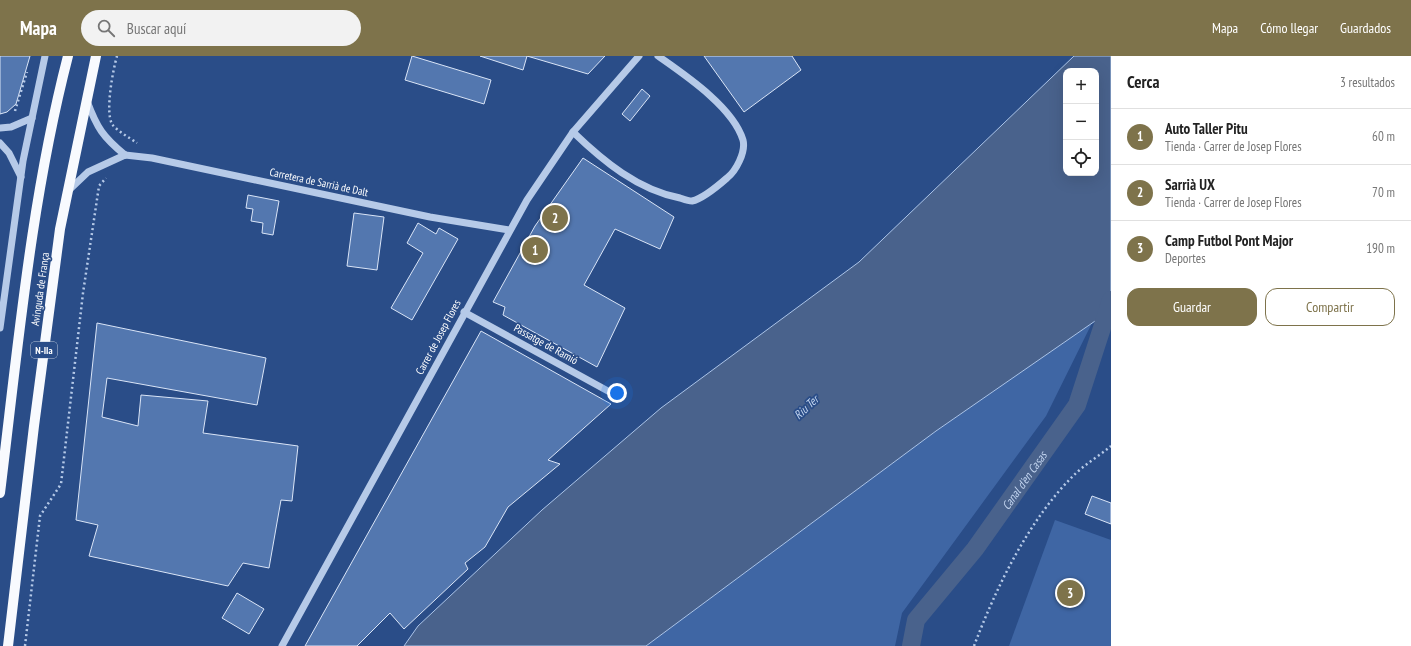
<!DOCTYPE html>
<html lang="es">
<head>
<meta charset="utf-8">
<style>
	body { margin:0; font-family:"PT Sans Narrow",sans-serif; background:#f2f2f2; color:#222 }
	.controls { position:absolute; right:12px; top:12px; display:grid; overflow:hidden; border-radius:8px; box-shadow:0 4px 16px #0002 }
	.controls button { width:36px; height:36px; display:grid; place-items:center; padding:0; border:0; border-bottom:1px solid #e0e0e0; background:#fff; color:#222; font:20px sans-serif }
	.you { position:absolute; left:617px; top:337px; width:14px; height:14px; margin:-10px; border:3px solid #fff; border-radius:50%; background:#1a73e8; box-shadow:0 0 0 6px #1a73e833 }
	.badge { display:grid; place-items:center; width:26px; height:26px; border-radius:50%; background:#7e734b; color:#fff; font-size:13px; font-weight:700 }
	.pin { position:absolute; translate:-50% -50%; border:2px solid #fff; box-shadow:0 1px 4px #0006 }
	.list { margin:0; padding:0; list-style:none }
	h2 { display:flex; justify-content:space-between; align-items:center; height:52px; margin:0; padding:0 16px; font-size:17px }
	h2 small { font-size:13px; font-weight:400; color:#767676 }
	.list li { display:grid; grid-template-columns:26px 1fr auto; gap:12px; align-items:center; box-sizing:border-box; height:56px; padding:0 16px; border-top:1px solid #e0e0e0 }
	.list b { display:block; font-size:15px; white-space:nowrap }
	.list p { margin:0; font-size:13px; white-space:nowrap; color:#767676 }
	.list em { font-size:13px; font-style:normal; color:#767676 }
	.actions { display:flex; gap:8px; padding:12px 16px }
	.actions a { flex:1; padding:9px 0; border:1px solid #7e734b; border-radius:12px; text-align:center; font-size:14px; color:#7e734b }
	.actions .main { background:#7e734b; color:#fff }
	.icon { flex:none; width:22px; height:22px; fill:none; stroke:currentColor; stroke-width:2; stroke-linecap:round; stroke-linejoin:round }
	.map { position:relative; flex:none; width:1111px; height:590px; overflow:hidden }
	header { display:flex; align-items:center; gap:24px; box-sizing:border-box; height:56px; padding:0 20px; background:#7e734b; color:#fff }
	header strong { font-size:19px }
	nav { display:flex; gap:22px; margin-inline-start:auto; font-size:14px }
	.search { width:280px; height:36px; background:#f2f2f2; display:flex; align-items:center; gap:10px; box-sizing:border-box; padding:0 14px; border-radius:22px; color:#767676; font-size:15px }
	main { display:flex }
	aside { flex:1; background:#fff }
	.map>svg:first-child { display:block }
	.green { fill:#3f66a4 }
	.water { fill:#49628c; stroke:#abc4e8; fill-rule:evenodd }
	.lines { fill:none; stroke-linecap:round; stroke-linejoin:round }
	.canal { stroke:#49628c; stroke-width:18 }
	.building { fill:#5377af; stroke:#dae5f7 }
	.path { stroke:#b6cae8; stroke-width:2.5; stroke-dasharray:2 3; stroke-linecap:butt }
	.minor { stroke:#b6cae8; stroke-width:7 }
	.major { stroke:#f8fafe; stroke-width:10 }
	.labels { text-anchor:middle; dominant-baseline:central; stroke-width:3.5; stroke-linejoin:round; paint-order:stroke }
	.shield { fill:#2a4d88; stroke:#bfcadb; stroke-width:1 }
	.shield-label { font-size:10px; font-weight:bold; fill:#fff }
	.street-label { font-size:11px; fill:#fff; stroke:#2a4d88 }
	.water-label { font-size:12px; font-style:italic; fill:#c2d4ef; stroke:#2a4d88 }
</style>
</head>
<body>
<header>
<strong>Mapa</strong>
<div class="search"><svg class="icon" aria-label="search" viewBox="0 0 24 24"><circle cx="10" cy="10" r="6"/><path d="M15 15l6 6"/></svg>Buscar aquí</div>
<nav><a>Mapa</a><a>Cómo llegar</a><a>Guardados</a></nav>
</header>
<main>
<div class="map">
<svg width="1111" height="590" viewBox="0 0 1111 590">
	<rect width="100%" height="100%" fill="#2a4d88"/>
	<g class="green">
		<polygon points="1092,267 1046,360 902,557 895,590 646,590 936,375"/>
		<polygon points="1055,464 1111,484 1111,590 1009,590"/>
	</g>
	<path class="water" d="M1074 0H1111V254L936 375 646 590H404L418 570 542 454 661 352 859 206ZM1066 15H1096V117H1066Z"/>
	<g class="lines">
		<path class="canal" id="s1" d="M911 590 916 564 975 493 1077 349 1111 244"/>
	</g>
	<g class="building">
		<polygon points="0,0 30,0 16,48 7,56 0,58"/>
		<polygon points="412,0 491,24 484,48 405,24"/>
		<polygon points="480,0 605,0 588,18 527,0 523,14"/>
		<polygon points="704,0 792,0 801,14 744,56"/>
		<polygon points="642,33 650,40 630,65 622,58"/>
		<polygon points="583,102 674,161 660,193 615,173 584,229 625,252 597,311 503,259 505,251 493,246 535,170"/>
		<polygon points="248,139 279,145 273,179 262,177 263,167 251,165 253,153 246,152"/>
		<polygon points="354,157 384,161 377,214 347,210"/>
		<polygon points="418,167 436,178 439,172 458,183 412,264 391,252 423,197 407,187"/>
		<polygon points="97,267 266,302 257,349 107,322 102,361 138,370 141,339 208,345 203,377 298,390 292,445 281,444 269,512 243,507 228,530 89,500 98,469 76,464"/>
		<polygon points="481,275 611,348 548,404 560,408 508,451 485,491 465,507 468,513 404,573 390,557 357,590 305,590"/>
		<polygon points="1092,440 1111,447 1111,468 1085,458"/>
		<polygon points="237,537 264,553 249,578 222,562"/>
	</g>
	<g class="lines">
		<g class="path">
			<path d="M117 0C113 14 105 55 112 68 117 75 130 82 137 87"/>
			<polyline points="15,55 27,16"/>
			<polyline points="25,590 40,460 61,428 83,237 99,130 106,122"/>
			<path d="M974 590C996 532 1028 465 1073 420 1084 409 1099 400 1111 390"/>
		</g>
		<g class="minor">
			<path d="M87 45C97 72 103 81 125 99"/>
			<polyline points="0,72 11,71 32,62"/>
			<path d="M573 76C603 105 638 134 680 142 683 143 688 145 692 145 702 143 719 129 727 122 736 115 746 96 743 84 733 51 685 19 658 0"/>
			<polyline points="0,87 9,97 21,121"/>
			<polyline points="125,99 152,102 430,161 509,174"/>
			<polyline points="68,135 88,116 125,99"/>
			<polyline points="464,256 617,340"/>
			<polyline points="0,272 23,105 45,0"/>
			<polyline points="282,590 527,144 573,76 639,0"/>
		</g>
		<g class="major">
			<path d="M0 437C18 291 31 143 68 0"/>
			<polyline points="8,590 34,370 60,173 96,0"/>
		</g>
	</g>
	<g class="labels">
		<rect class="shield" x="31" y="286" width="26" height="16" rx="3"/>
		<g class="shield-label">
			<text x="44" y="294">N-IIa</text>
		</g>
		<g class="street-label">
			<text transform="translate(319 126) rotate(12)">Carretera de Sarrià de Dalt</text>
			<text transform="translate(40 233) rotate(-82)">Avinguda de França</text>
			<text transform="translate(438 281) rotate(-62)">Carrer de Josep Flores</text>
			<text transform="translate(546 288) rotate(29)">Passatge de Ramió</text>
		</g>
		<g class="water-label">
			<text transform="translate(806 351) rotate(-43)">Riu Ter</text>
			<text stroke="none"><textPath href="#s1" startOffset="203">Canal d'en Casas</textPath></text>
		</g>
	</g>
</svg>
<div class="controls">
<button>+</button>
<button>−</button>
<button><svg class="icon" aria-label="locate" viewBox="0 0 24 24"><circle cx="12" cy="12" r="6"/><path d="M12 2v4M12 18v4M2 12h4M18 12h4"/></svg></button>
</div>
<div class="you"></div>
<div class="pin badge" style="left:535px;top:194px">1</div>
<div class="pin badge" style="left:555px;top:162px">2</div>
<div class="pin badge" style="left:1070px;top:537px">3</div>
</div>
<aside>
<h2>Cerca<small>3 resultados</small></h2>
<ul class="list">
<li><span class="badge">1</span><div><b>Auto Taller Pitu</b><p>Tienda · Carrer de Josep Flores</p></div><em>60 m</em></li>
<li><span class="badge">2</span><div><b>Sarrià UX</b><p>Tienda · Carrer de Josep Flores</p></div><em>70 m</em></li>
<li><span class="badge">3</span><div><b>Camp Futbol Pont Major</b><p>Deportes</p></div><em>190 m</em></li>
</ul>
<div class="actions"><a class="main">Guardar</a><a>Compartir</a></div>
</aside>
</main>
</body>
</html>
